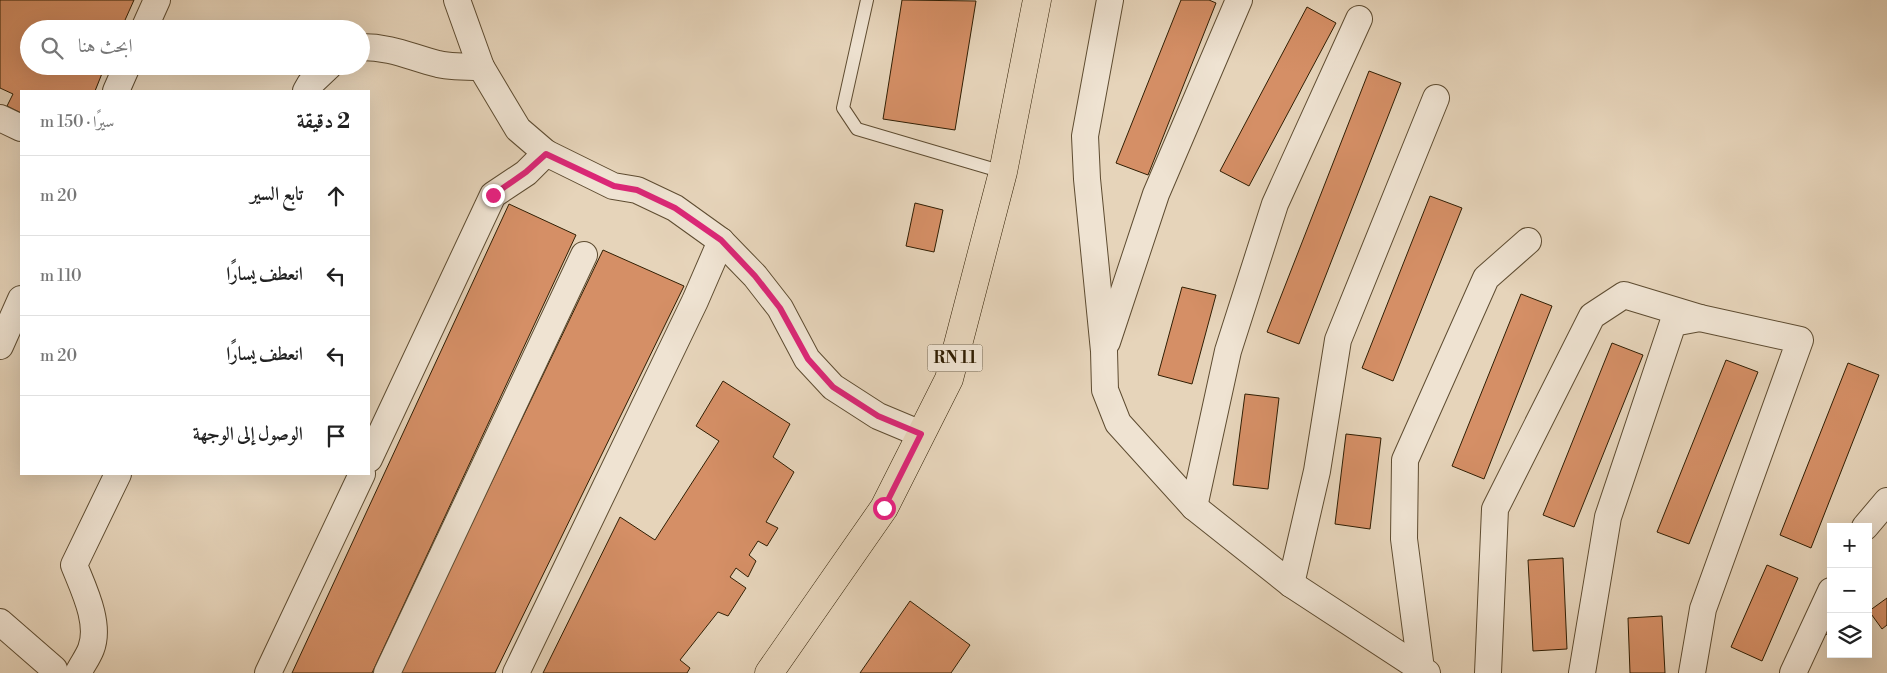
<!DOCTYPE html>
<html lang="ar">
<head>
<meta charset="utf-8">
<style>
	body { margin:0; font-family:"Libre Bodoni",Amiri,serif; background:#f6f6f6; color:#222; direction:rtl }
	.controls { position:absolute; right:15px; bottom:15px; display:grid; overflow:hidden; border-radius:0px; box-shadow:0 5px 20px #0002 }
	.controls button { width:45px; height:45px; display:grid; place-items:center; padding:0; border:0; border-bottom:1px solid #e0e0e0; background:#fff; color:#222; font:25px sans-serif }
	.stop { position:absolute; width:15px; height:15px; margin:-11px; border:4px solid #db2777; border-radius:50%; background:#fff }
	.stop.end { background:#db2777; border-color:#fff; box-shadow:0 1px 5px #0008 }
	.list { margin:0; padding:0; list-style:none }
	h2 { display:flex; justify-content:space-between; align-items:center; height:65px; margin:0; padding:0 20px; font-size:21px }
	h2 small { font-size:16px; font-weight:400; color:#767676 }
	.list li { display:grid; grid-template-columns:32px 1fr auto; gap:15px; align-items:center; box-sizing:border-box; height:80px; padding:0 20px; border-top:1px solid #e0e0e0 }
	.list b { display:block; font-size:19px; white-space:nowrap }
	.list em { font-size:16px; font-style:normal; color:#767676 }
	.icon { flex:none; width:28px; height:28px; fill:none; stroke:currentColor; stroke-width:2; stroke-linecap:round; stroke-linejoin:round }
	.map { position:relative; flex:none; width:1887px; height:673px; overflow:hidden; direction:ltr }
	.search { position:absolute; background:#fff; box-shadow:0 5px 20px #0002; left:20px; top:20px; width:350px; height:55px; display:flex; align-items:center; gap:12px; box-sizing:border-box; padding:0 18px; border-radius:28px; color:#767676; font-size:19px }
	.panel { position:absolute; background:#fff; box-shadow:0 5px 20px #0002; left:20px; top:90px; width:350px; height:385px; border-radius:0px; direction:rtl }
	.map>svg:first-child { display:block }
	.building { fill:#d58f66; stroke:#301e03 }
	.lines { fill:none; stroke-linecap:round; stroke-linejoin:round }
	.lane-casing { stroke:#5e4c31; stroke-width:14 }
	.street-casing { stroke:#5e4c31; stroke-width:28 }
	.primary-casing { stroke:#301e03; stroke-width:29 }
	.lane { stroke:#efe3d2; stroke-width:12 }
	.street { stroke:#efe3d2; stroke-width:26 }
	.primary { stroke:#e6d4ba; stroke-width:28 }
	.route { stroke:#db2777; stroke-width:6 }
	.labels { text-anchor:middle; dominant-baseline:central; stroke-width:4; stroke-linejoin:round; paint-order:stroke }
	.shield { fill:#efe3d2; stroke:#695941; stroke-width:1 }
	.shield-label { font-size:16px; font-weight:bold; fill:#301e03 }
</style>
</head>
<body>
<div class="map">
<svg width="1887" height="673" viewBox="0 0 1887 673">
	<rect width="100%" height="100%" fill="#e6d4ba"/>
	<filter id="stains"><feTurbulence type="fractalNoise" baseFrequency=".004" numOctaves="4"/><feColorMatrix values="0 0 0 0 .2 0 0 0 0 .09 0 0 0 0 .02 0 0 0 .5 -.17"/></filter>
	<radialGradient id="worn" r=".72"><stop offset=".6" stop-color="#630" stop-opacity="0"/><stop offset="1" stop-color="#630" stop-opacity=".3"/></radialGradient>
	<g class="building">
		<polygon points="0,0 134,0 121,29 29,29 29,66 105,66 95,91 21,91 21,113 7,106 13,94 0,88"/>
		<polygon points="902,0 976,1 955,130 883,119"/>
		<polygon points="1181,0 1209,0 1216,3 1148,175 1116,163"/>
		<polygon points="1307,7 1336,23 1249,186 1220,171"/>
		<polygon points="1369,71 1401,83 1299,344 1267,332"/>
		<polygon points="1430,196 1462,208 1393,381 1362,368"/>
		<polygon points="915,203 943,210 934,252 906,246"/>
		<polygon points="509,204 576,235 372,673 292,673"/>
		<polygon points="603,250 684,286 495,673 400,673"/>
		<polygon points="1182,287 1216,295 1192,384 1158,375"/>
		<polygon points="1521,294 1552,306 1484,479 1452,466"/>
		<polygon points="1612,343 1643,355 1574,527 1543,515"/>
		<polygon points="1726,360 1758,372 1689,544 1657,532"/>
		<polygon points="1848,363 1879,375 1811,548 1780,535"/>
		<polygon points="723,381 790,424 773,457 794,472 766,522 778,528 767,546 758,541 749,555 756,561 748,577 736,568 730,577 746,588 728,616 718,612 680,660 690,668 687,673 543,673 620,517 655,540 719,441 696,426"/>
		<polygon points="1245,394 1279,398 1268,489 1233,485"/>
		<polygon points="1346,434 1381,438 1370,529 1335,524"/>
		<polygon points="1563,558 1567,649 1533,651 1528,560"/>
		<polygon points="1767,565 1798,578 1762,661 1731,647"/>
		<polygon points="1887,598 1887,625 1882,629 1869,611"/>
		<polygon points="910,601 970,645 951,673 860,673"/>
		<polygon points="1831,613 1831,636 1820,632"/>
		<polygon points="1662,616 1665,673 1630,673 1628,618"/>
	</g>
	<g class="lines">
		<defs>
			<polyline id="lane" points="867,0 843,108 857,129 1003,172"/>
			<g id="street">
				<polyline points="457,0 481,67 518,129 546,153"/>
				<polyline points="1110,0 1085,136 1087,179 1104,351 1105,390 1118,423 1194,507 1291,584 1427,673"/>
				<polyline points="144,29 157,0"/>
				<path d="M361 47C392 47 410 57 438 64 452 67 466 67 481 67"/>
				<polyline points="116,91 127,66"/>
				<polyline points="306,91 310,84 329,66"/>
				<polyline points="0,118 21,128"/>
				<polyline points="1107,342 1156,194 1239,0"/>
				<polyline points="0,346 21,299"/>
				<polyline points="369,459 493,195 526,173 546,153 613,186 637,190 675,208 721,241 755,276 780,308 807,359 833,387 878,416 921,434"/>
				<polyline points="1194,507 1228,351 1275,204 1359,19"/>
				<polyline points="1865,527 1887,501"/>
				<polyline points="1291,584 1317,471 1338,340 1436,98"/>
				<polyline points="0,622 54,669"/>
				<polyline points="1421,669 1404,539 1405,460 1486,278 1528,241"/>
				<path d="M78 673C82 665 88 657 91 649 101 623 83 588 74 565L118 474"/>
				<polyline points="268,673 362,474"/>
				<polyline points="387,673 584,255"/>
				<polyline points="516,673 695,301 721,241"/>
				<polyline points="1488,673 1495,509 1592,316 1624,295 1700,318 1800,340 1703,609 1692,673"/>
				<polyline points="1582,673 1608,517 1673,323 1700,318"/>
				<polyline points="1793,673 1831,591"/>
			</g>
			<polyline id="primary" points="769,673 884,508 949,379 1003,172 1037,0"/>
		</defs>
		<use href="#lane" class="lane-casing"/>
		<use href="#street" class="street-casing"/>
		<use href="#primary" class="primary-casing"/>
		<use href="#lane" class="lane"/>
		<use href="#street" class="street"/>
		<use href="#primary" class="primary"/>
	</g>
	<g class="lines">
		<polyline class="route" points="493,195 526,172 546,154 614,186 637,190 675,208 721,240 755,276 780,308 808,359 833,387 878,416 921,434 884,508"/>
	</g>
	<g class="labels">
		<rect class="shield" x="927.5" y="344.5" width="55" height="27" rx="4"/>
		<g class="shield-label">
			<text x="955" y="358">RN 11</text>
		</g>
	</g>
	<rect width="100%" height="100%" filter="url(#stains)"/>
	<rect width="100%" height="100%" fill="url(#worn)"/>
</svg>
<div class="controls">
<button>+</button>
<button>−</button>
<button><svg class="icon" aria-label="layers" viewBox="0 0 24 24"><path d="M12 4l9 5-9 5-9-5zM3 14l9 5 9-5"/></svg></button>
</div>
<div class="stop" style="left:884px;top:508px"></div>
<div class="stop end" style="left:493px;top:195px"></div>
<div class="search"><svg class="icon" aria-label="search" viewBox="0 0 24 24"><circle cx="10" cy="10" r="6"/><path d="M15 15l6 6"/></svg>ابحث هنا</div>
<section class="panel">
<h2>2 دقيقة<small>سيرًا · 150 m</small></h2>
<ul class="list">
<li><svg class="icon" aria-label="ahead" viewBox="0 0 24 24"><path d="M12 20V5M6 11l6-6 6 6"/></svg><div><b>تابع السير</b></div><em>20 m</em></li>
<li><svg class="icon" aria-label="left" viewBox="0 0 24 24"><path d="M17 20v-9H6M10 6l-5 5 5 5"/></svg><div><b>انعطف يسارًا</b></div><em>110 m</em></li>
<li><svg class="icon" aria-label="left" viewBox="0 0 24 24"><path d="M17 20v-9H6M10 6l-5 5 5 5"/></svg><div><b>انعطف يسارًا</b></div><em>20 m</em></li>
<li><svg class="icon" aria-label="arrive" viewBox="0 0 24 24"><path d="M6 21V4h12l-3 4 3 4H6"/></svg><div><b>الوصول إلى الوجهة</b></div></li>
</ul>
</section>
</div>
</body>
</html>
